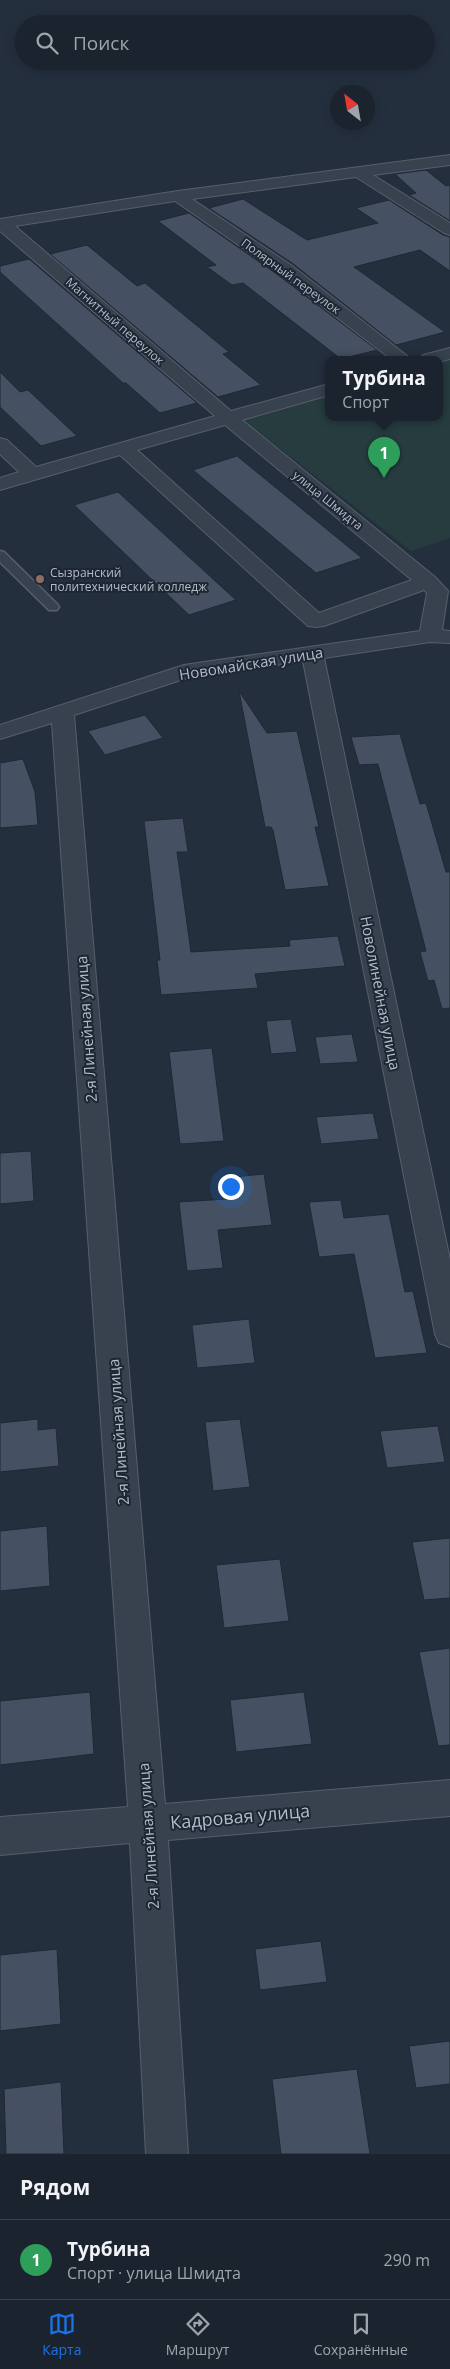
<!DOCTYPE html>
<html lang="ru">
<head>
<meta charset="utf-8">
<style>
	body { margin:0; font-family:"Open Sans",sans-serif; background:#282f3a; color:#f1f3f6 }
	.compass { position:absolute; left:330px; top:85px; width:45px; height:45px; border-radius:50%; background:#1b232e; box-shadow:0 2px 12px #0003; rotate:329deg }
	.you { position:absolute; left:230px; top:1186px; width:18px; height:18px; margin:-12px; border:4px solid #fff; border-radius:50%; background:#1a73e8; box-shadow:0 0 0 8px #1a73e833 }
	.badge { display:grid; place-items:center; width:32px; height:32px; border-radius:50%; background:#1a73e8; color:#fff; font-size:16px; font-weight:700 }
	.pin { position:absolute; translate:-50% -41px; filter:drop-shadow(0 1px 2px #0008) }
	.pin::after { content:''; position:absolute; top:26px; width:18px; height:15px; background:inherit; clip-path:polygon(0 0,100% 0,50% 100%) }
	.popup { position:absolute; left:325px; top:356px; width:118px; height:65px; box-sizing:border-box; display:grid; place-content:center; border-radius:10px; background:#1b232e; filter:drop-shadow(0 1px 4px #0005); font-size:16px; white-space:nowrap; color:#a0a4aa }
	.popup b { font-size:19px; color:#f1f3f6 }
	.popup::after { content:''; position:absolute; left:50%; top:100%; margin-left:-10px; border:10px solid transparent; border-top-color:#1b232e }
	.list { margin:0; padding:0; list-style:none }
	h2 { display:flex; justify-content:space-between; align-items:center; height:65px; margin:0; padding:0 20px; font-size:21px }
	h2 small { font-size:16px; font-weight:400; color:#a0a4aa }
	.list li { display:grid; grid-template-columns:32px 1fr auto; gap:15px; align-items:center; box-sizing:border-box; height:80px; padding:0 20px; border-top:1px solid #39404a }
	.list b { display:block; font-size:19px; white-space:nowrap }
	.list p { margin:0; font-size:16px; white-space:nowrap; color:#a0a4aa }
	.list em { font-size:16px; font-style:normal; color:#a0a4aa }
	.icon { flex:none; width:28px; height:28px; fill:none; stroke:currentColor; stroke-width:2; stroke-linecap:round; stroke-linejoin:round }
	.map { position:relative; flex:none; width:450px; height:2154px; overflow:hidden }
	.search { position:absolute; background:#1b232e; box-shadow:0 2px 12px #0003; left:15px; right:15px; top:15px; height:55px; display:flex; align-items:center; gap:12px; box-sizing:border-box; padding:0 18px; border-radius:28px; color:#a0a4aa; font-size:19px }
	.sheet { height:145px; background:#1b232e }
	nav { display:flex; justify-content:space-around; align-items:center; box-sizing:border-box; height:70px; border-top:1px solid #39404a; background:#1b232e; font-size:14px; color:#a0a4aa }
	nav a { display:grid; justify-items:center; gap:2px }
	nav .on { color:#1a73e8 }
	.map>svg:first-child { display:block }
	.green { fill:#263c3f }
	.building { fill:#455162; stroke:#1f2835 }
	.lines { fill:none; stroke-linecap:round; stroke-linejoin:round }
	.service-casing { stroke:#565f6c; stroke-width:3 }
	.minor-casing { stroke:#565f6c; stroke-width:2 }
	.service { fill:#38414e; fill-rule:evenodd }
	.minor { fill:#38414e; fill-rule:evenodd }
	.education-dot { fill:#8d6e63; stroke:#1d2633; stroke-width:2 }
	.labels { text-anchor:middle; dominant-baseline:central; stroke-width:4; stroke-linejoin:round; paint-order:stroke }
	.far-street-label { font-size:12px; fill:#b4bcc9; stroke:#1d2633 }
	.far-poi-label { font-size:12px; fill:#b4bcc9; stroke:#1d2633; text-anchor:start }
	.street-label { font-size:15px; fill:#b4bcc9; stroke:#1d2633 }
	.near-street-label { font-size:18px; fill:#b4bcc9; stroke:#1d2633 }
</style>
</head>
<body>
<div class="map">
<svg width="450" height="2154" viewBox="0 0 450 2154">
	<rect width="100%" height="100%" fill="#242f3e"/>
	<polygon class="green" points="450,358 450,538 411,551 241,418 329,393 329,417 439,417 439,361"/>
	<g class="building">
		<polygon points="426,170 446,186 450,185 450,221 409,195 416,193 395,174"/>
		<polygon points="243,199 307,240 378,223 356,208 389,200 443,235 450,237 450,271 420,250 354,267 445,332 396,345 292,263 209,208"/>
		<polygon points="189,213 278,275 377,350 341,359 243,283 232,285 207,267 216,265 158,221"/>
		<polygon points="87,245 137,286 145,283 229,352 223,354 261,385 218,397 50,254"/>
		<polygon points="29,259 197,403 160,413 126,383 123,383 0,272 0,266"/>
		<polygon points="0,372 20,392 28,390 77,436 41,446 0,407"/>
		<polygon points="237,456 362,558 316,573 193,470"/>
		<polygon points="118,492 236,600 189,615 74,505"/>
		<polygon points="239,691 267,733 297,731 319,827 315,827 329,886 285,890 273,830 271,827 265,827"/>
		<polygon points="145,715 163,738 105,755 88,731"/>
		<polygon points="400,734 420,804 426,803 446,872 450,872 450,1008 442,1009 434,980 428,981 420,952 426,951 378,764 359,765 351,737"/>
		<polygon points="23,759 35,792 38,825 0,828 0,763"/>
		<polygon points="183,818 188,852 177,852 191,952 290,946 289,940 338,936 345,966 255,974 258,988 161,995 157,960 160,960 144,821"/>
		<polygon points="291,1019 297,1052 271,1054 266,1021"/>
		<polygon points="352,1034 358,1062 320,1064 315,1037"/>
		<polygon points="212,1048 224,1141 180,1144 169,1052"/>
		<polygon points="373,1113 379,1139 321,1144 316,1117"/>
		<polygon points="31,1151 34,1201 0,1204 0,1153"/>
		<polygon points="264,1174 272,1225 218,1230 223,1268 187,1271 179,1202 227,1199 224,1178"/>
		<polygon points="341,1200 344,1218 389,1214 405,1292 413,1291 427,1353 375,1358 354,1254 319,1257 309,1202"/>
		<polygon points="249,1319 255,1363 197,1368 192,1325"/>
		<polygon points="38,1419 38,1430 56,1428 59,1466 0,1472 0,1423"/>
		<polygon points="240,1419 250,1487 213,1491 205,1422"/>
		<polygon points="438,1426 445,1462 387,1468 380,1431"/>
		<polygon points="47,1526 50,1586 0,1591 0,1531"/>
		<polygon points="450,1538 450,1598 424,1600 412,1542"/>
		<polygon points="280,1559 289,1621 224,1628 216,1565"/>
		<polygon points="450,1648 450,1745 438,1746 419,1652"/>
		<polygon points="90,1692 94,1754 0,1765 0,1701"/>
		<polygon points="304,1692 312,1744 236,1752 230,1700"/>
		<polygon points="321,1941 327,1982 260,1990 255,1949"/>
		<polygon points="57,1949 61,2024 0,2031 0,1955"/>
		<polygon points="450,2041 450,2084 416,2088 409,2046"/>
		<polygon points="357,2069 370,2154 281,2154 272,2079"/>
		<polygon points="61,2082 64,2154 6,2154 4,2089"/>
	</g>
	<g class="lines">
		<defs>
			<polygon id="service" points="0,551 4,552 57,604 59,607 57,610 49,610 0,562"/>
			<g id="minor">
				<path d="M450 155V165L373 175 450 223V235L444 233 356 177 192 199 291 265 411 359H391L279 273 175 201 15 226 231 411 329 384V395L242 420 435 577 448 591 442 630 450 631V643L430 642 324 658 450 1260V1347L439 1343 435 1334 303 661 187 678 74 715 165 1804 450 1780V1816L168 1840 188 2154H146L130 1843 0 1855V1817L128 1807 52 723 0 739V725L184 665 420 631 427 593 424 590 324 626 316 627 308 626 120 455 0 490V478L19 472 0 454V438L7 440 36 467 215 416 0 231V219L178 191ZM225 425 412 580 319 613 137 450Z"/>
				<polygon points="450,348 450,359 439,362 439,359 420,359 423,355"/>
			</g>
		</defs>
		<use href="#service" class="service-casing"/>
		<use href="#minor" class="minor-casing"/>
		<use href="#service" class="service"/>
		<use href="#minor" class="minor"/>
	</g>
	<circle class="education-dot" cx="40" cy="579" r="5"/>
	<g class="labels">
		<g class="far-street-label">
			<text transform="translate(291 276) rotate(36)">Полярный переулок</text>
			<text transform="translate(115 321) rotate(41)">Магнитный переулок</text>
			<text transform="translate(328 500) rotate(39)">улица Шмидта</text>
		</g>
		<g class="far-poi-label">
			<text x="50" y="572">Сызранский<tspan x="50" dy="14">политехнический колледж</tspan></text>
		</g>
		<g class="street-label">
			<text transform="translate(251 663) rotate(-9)">Новомайская улица</text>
			<text transform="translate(381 993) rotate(79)">Новолинейная улица</text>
			<text transform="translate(86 1029) rotate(-94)">2-я Линейная улица</text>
			<text transform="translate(118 1432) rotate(-94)">2-я Линейная улица</text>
			<text transform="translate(148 1836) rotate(-94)">2-я Линейная улица</text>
		</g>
		<g class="near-street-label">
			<text transform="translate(240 1816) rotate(-5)">Кадровая улица</text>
		</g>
	</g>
</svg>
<svg class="compass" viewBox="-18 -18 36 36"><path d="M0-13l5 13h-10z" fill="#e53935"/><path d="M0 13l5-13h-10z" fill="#a0a4aa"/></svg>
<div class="you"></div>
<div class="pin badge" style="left:384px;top:478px;background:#2e9e5b">1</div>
<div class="popup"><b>Турбина</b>Спорт</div>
<div class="search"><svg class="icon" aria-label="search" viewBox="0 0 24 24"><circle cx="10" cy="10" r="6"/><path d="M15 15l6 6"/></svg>Поиск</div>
</div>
<section class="sheet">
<h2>Рядом<small></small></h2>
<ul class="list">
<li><span class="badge" style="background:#2e9e5b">1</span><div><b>Турбина</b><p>Спорт · улица Шмидта</p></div><em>290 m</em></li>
</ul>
</section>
<nav>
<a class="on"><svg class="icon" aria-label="map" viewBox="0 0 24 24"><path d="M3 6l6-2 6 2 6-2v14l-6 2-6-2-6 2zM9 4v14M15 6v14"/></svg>Карта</a>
<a><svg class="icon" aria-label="directions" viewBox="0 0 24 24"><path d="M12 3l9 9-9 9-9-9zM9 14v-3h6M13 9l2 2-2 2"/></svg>Маршрут</a>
<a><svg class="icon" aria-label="saved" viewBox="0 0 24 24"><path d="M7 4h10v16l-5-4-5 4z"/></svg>Сохранённые</a>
</nav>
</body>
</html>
